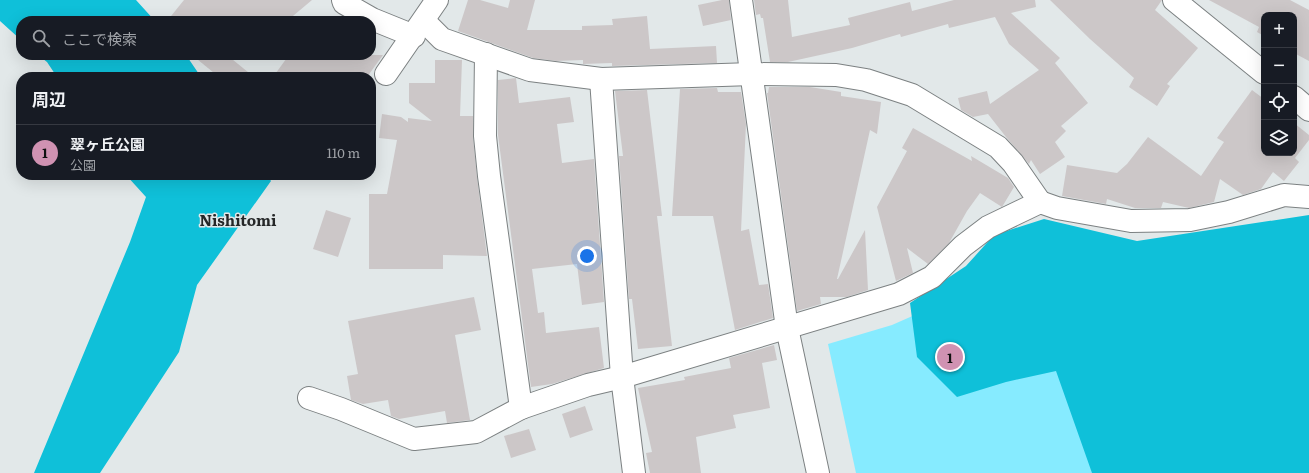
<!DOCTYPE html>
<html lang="ja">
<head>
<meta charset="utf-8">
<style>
	body { margin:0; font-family:Literata,"Noto Sans JP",serif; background:#20242c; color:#f1f3f6 }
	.controls { position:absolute; right:12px; top:12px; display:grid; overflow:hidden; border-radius:8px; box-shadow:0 4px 16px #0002 }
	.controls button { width:36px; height:36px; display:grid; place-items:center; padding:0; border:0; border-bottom:1px solid #363941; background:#171b24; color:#f1f3f6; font:20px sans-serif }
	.you { position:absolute; left:587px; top:256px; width:14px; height:14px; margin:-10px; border:3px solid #fff; border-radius:50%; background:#1a73e8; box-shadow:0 0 0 6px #1a73e833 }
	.badge { display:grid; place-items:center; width:26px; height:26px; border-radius:50%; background:#d092b2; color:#111; font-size:13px; font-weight:700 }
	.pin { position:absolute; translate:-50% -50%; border:2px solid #fff; box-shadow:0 1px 4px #0006 }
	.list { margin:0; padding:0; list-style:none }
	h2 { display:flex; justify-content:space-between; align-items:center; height:52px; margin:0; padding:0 16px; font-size:17px }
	h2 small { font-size:13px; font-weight:400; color:#9ea1a6 }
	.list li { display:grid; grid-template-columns:26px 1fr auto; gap:12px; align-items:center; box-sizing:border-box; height:56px; padding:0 16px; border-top:1px solid #363941 }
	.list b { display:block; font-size:15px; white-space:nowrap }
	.list p { margin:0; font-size:13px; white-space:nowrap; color:#9ea1a6 }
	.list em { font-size:13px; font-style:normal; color:#9ea1a6 }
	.icon { flex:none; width:22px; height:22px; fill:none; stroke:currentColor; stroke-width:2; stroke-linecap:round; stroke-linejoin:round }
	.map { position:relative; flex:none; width:1309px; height:473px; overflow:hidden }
	.search { position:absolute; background:#171b24; box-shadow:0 4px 16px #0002; left:16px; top:16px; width:360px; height:44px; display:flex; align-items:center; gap:10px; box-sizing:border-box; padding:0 14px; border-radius:16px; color:#9ea1a6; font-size:15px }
	.panel { position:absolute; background:#171b24; box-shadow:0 4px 16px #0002; left:16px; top:72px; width:360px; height:108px; border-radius:16px }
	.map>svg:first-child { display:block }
	.green { fill:#86ebff }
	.forest { fill:#0fc0d9 }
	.building { fill:#ccc7c8 }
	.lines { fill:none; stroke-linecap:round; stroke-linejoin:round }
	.minor-casing { stroke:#7c8182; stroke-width:24 }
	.minor { stroke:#fff; stroke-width:22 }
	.labels { text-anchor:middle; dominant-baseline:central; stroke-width:3; stroke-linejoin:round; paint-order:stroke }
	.neighbourhood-label { font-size:15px; font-weight:bold; fill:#252728; stroke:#e2e8e9 }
</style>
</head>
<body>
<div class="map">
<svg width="1309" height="473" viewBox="0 0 1309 473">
	<rect width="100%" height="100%" fill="#e2e8e9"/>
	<polygon class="green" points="1001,258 1121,473 856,473 828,344 892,325 917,314"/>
	<g class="forest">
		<polygon points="0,0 136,0 155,21 21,21 21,40 0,21"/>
		<polygon points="38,55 186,55 201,77 57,77 47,62"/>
		<polygon points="126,175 267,175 271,181 197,285 179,352 100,473 34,473 130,242 146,197"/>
		<polygon points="1309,215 1309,473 1092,473 1056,371 1006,382 957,397 917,357 910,303 966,266 994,235 1044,219 1137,241"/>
	</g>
	<g class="building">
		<polygon points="184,0 312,0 287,21 167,21"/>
		<polygon points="468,0 480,0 508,8 510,0 535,0 527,30 582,30 582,26 613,25 612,19 647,16 650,49 716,46 717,63 612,66 612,63 583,64 583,60 556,61 533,58 458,31"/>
		<polygon points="722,0 729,0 731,20 703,26 698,5"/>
		<polygon points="754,0 788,0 792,37 850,25 848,18 910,2 912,11 954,0 1035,0 1036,7 1011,13 1060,58 1055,63 1088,103 1061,126 1066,131 1055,142 1065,157 1040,174 1031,160 1029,164 1006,137 988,114 973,117 961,110 958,98 987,91 990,104 1039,70 1009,44 995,17 949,28 948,24 901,37 900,34 852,48 788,62 770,62 763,18 761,18 760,14 756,15"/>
		<polygon points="1050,0 1162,0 1155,10 1198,48 1167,84 1170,86 1157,106 1129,87 1134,78 1090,39"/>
		<polygon points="1209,0 1290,0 1309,10 1309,61 1294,53 1294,15 1264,15 1264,36 1257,32 1259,27"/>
		<polygon points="192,55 227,55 254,77 219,77"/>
		<polygon points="289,55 383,55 367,77 273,77"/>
		<polygon points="435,60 462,60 460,116 473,116 473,137 477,177 487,256 443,255 443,269 369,269 369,194 387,194 397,140 379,138 382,114 401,117 408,122 408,118 432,121 409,103 409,83 435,83"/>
		<polygon points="516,78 519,103 570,97 574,122 557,124 562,163 594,159 604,302 582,305 577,264 532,269 538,313 544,312 546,333 599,327 604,368 552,384 531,387 498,135 498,80"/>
		<polygon points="769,87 810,87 841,92 841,96 881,102 877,134 870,130 837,279 838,279 865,230 868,290 847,297 820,297 821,304 797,311 767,93 768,93"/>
		<polygon points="717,88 718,92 741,92 746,124 741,231 749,229 759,285 768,284 773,318 735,330 713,216 672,216 680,89"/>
		<polygon points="647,90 662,216 657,216 672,346 638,349 632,299 629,299 619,156 623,156 615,91"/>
		<polygon points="1252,90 1264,99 1264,153 1294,153 1294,123 1309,135 1309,140 1295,158 1299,162 1284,181 1273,172 1261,189 1243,195 1220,179 1214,202 1189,208 1163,202 1161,208 1135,208 1107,199 1106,204 1062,196 1067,165 1117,173 1127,164 1148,137 1201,176 1224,142 1217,138"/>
		<polygon points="913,128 972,161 971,156 1008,178 1014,187 1002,207 980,193 967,211 949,243 928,264 907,248 913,273 896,281 877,207 907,151 902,148"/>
		<polygon points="326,210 351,218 338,257 313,249"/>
		<polygon points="474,297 481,330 455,335 470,420 447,423 445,411 399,419 391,416 388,400 363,404 351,400 347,376 358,374 348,321"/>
		<polygon points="774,345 777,360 762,363 770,408 733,415 736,428 696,437 701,473 650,473 646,453 652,452 638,388 685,380 684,377 731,368 729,358"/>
		<polygon points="585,406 593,430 570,438 562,414"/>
		<polygon points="529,429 536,450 511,458 504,436"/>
	</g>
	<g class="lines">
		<defs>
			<g id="minor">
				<polyline points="343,0 344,3 372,19 414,36"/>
				<polyline points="741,0 787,328 818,473"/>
				<polyline points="1174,0 1264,73"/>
				<polyline points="424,21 442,39 530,70 601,79 752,74 836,75 866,80 912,95 998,147 1013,163 1040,202"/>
				<polyline points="486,54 485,136 489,176 521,408"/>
				<polyline points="386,74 437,0"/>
				<polyline points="601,79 622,377 634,473"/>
				<polyline points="1294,97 1309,110"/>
				<polyline points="309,398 341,409 414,439 476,432 521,408 588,385 622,377 899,294 932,277 963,246 988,227 1040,202 1057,208 1131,221 1190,220 1229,212 1284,195 1309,197"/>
			</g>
		</defs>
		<use href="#minor" class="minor-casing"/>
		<use href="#minor" class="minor"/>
	</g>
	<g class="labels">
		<g class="neighbourhood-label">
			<text x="238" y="219">Nishitomi</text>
		</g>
	</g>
</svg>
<div class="controls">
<button>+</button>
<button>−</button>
<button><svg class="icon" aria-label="locate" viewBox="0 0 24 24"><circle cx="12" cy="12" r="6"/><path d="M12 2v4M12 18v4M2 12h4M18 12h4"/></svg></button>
<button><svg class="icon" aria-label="layers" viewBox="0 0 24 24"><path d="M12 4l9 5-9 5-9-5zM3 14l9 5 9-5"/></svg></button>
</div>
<div class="you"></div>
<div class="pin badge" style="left:950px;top:357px">1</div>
<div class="search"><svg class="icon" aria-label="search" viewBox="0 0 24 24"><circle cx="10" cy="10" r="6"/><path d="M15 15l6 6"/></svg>ここで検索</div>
<section class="panel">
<h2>周辺<small></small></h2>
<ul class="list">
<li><span class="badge">1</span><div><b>翠ヶ丘公園</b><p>公園</p></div><em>110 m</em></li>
</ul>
</section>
</div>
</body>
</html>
